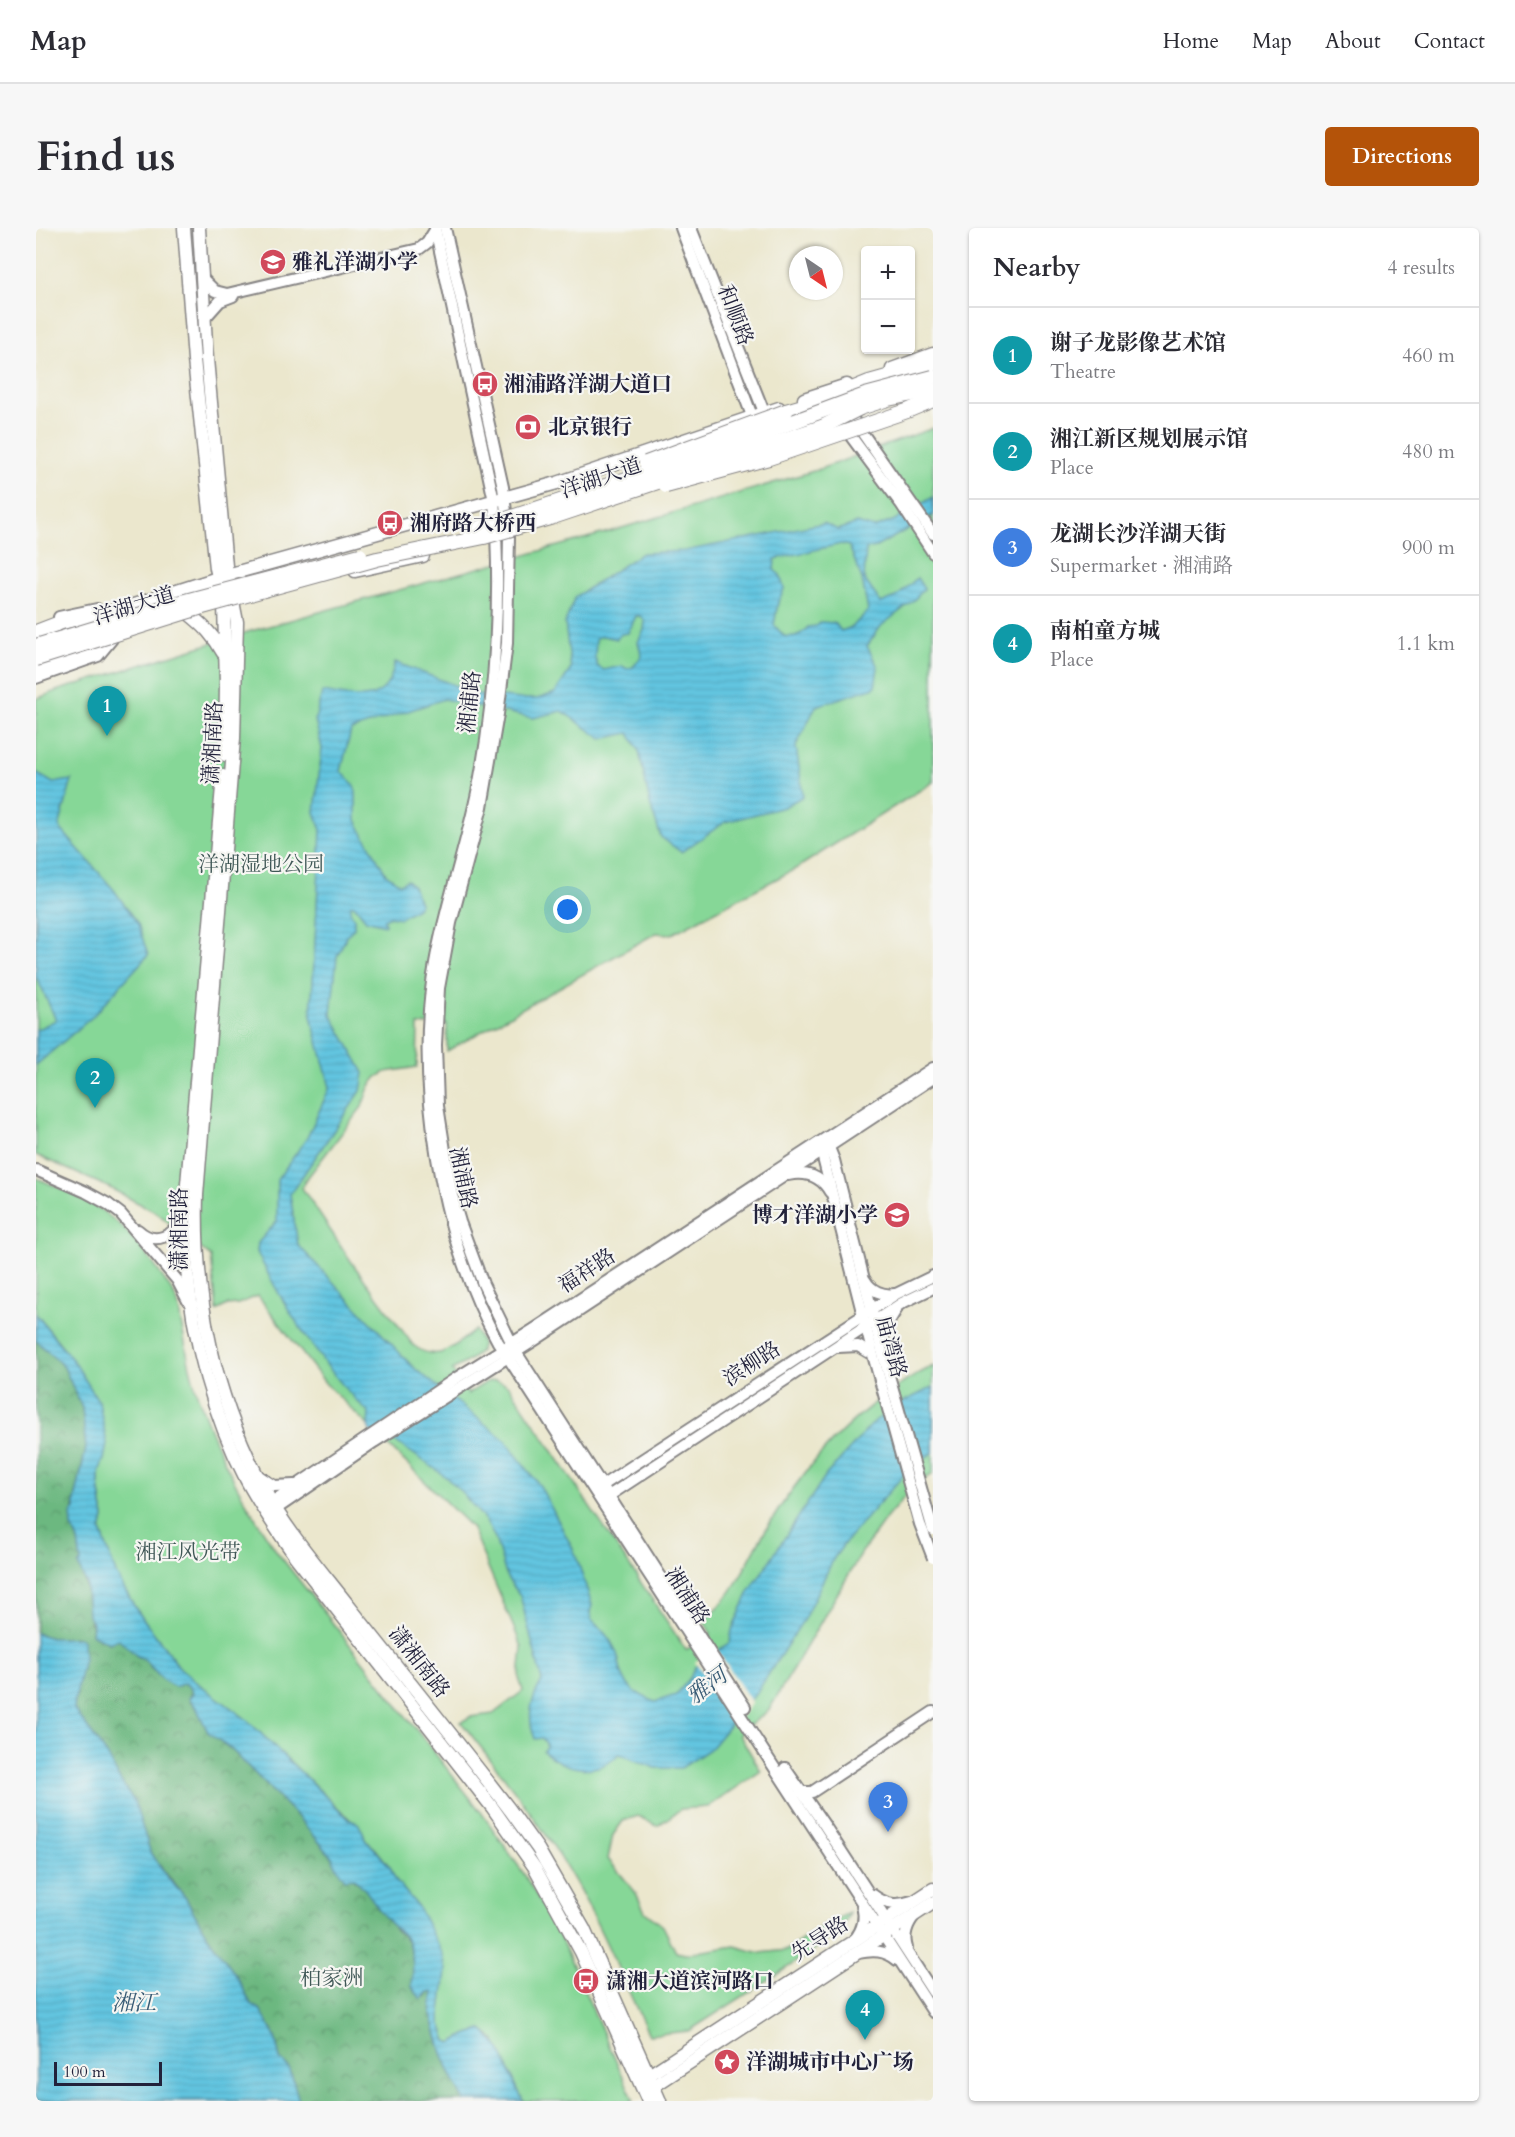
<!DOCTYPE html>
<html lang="en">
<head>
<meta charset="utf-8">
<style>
	body { margin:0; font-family:Cardo,"Noto Serif SC",serif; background:#f7f7f7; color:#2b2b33 }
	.controls { position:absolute; right:18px; top:18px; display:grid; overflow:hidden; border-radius:6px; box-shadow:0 2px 4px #0004 }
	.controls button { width:54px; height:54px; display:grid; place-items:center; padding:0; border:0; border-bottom:2px solid #e1e1e2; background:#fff; color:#2b2b33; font:30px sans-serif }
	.compass { position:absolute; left:753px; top:18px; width:54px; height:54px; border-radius:50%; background:#fff; box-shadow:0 2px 4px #0004; rotate:145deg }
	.scale { position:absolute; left:18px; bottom:15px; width:108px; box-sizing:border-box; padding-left:6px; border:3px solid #22223b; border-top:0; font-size:16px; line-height:21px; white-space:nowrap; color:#22223b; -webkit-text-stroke:4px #f6f6f2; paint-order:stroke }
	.you { position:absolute; left:532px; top:682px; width:21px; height:21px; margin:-15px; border:4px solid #fff; border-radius:50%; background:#1a73e8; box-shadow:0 0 0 9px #1a73e833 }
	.badge { display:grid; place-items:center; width:39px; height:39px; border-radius:50%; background:#b45309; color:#fff; font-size:20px; font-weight:700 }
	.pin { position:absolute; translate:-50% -50px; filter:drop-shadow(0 2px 3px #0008) }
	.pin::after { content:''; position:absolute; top:32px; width:21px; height:18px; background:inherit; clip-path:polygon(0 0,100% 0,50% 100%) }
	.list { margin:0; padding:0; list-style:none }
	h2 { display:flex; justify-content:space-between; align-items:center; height:78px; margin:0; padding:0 24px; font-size:26px }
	h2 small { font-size:20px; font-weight:400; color:#7c7c81 }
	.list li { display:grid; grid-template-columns:39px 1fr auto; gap:18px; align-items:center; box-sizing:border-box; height:96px; padding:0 24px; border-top:2px solid #e1e1e2 }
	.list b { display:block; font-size:22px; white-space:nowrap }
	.list p { margin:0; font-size:20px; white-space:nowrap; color:#7c7c81 }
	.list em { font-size:20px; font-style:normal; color:#7c7c81 }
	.map { position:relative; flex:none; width:897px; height:1873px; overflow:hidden; border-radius:6px }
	header { display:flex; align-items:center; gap:36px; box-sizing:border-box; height:84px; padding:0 30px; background:#fff; border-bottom:2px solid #e1e1e2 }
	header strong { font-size:28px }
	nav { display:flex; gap:33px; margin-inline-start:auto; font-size:21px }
	.intro { display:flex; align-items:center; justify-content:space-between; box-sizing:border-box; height:144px; padding:0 36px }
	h1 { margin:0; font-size:42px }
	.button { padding:15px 27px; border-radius:6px; background:#b45309; color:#fff; font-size:21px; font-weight:700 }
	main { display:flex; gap:36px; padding:0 36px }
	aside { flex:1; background:#fff; border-radius:6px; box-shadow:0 2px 4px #0004 }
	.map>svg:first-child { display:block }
	.forest { fill:url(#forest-crowns); stroke:#476d5e; stroke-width:1.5 }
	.park { fill:#86d797; stroke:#547c69; stroke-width:1.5 }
	.water { fill:url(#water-rules); stroke:#42748e; stroke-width:1.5; fill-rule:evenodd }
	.pier { fill:#ebe7cd }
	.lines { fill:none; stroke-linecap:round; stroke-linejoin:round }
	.secondary-casing { stroke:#868484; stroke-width:14 }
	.primary-casing { stroke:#868484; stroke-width:15 }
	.highway-casing { stroke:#868484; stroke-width:16 }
	.secondary { stroke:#fff; stroke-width:10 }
	.primary { stroke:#fff; stroke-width:12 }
	.highway { stroke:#fff; stroke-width:14 }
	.secondary-bridge-casing { stroke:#868484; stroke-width:14; stroke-linecap:butt }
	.highway-bridge-casing { stroke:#868484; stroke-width:16; stroke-linecap:butt }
	.secondary-bridge { stroke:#fff; stroke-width:10 }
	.highway-bridge { stroke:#fff; stroke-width:14 }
	.labels { text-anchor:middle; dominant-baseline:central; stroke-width:4.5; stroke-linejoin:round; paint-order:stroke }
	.poi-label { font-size:21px; font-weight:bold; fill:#22223b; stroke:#f6f6f2; text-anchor:start }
	.street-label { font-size:21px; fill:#22223b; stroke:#f6f6f2 }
	.park-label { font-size:21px; fill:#405857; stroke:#f6f6f2 }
	.water-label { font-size:22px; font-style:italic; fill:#385b75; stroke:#f6f6f2 }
</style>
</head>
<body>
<header>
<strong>Map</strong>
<nav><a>Home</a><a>Map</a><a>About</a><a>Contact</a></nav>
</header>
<div class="intro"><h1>Find us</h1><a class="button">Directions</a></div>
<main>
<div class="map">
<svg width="897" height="1873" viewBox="0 0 897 1873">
	<defs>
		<pattern id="forest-crowns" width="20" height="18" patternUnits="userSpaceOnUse" patternTransform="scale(1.5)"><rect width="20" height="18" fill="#6cb880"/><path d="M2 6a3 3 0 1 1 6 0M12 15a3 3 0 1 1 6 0" fill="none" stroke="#58956a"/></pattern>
		<pattern id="water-rules" width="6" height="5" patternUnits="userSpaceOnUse" patternTransform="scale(1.5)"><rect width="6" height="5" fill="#62c5e0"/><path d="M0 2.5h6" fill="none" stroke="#55a9c1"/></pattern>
	</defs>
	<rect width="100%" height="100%" fill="#f6f6f2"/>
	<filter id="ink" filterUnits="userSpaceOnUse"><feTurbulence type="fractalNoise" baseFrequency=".0167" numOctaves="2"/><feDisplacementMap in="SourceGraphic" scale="12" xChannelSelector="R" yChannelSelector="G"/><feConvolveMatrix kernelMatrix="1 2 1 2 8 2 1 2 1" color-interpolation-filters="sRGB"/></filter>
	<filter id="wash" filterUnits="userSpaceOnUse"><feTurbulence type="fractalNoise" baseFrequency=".008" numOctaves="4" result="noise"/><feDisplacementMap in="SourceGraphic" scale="24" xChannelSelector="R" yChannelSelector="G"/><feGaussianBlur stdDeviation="1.35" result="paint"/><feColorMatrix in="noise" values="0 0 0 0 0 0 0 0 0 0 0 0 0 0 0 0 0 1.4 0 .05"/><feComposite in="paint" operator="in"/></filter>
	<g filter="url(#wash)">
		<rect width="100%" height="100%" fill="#ebe7cd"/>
		<path class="forest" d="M0 1112 28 1139 46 1180 50 1220 39 1272 36 1298 42 1313 45 1334 42 1337C51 1352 50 1367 52 1383 53 1393 57 1393 55 1406L73 1415 83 1410 101 1428 108 1431 118 1443 145 1456 149 1455C156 1461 158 1463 154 1473L161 1481 172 1504 196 1522 261 1588 296 1629 301 1640 326 1657 361 1703C379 1715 378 1739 376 1759L389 1769 392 1764 397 1762 395 1786 406 1825 417 1851 429 1873H263L254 1842 244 1831 239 1809 224 1781 215 1777 201 1749 170 1706 149 1669 120 1633 115 1626 98 1573 84 1552 71 1527 38 1481 43 1451V1410H15L0 1405Z"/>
		<g class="park">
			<path d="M897 200V554L761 640 636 706 620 705 411 823V796L382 797 381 839 350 844 341 849 333 859 326 879 269 953 266 960 319 1039 377 1117C402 1137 418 1118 439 1102 441 1106 446 1112 446 1116 447 1128 424 1137 416 1142L432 1166C449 1155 455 1146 474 1159L650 1422 675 1406 667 1392C699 1371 713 1327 734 1295 776 1228 826 1174 897 1138V1245L879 1257 851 1289 826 1324 733 1482 703 1506 725 1543 672 1579 645 1581 621 1598 602 1588 587 1593 577 1607 572 1631 600 1665 609 1684 627 1698 640 1724 649 1726 699 1718 724 1725 751 1722 788 1697 813 1685 806 1701 768 1729 653 1803 613 1807C592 1763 573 1718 550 1674 517 1610 470 1551 425 1494L434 1489 457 1486 487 1463 483 1450 486 1419 435 1299 290 1156 222 1068 202 1076 191 1077 181 1083 175 1029 121 985 74 960 0 927V471L23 462 215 403 569 305 781 242Z"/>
			<path d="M0 950C58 973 84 988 121 1041 128 1052 138 1063 142 1076 144 1083 144 1091 146 1099 150 1121 154 1144 161 1165 179 1222 208 1275 241 1324L445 1584 488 1646 526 1713 598 1873H487L460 1813 446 1802 429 1807 416 1815 411 1813 404 1793V1779L382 1679 359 1651 354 1639 339 1620 329 1612 327 1604 210 1491 156 1451 143 1439 100 1381 80 1346 65 1303 68 1290 63 1257V1244L68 1231 26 1118 0 1086Z"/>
		</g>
		<g class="water">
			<path d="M897 269V287L840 319 830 321 828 351 845 375 862 368 881 350 888 361 878 372 845 398 831 418 842 439 839 459 780 478 760 518 767 568 748 579 689 594 645 624 625 609 614 576 603 523 593 505 566 511 526 483 497 490 408 471 315 502 305 543 317 556 320 564V592L329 609 350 646 364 656 371 652 377 658 384 675 381 680 364 690 354 688 348 691 349 697 330 692 318 677H315L314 683 318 690V700L311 707 301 728 295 786 328 845 325 863 254 966 262 1017 377 1139 469 1212 504 1258 539 1325 556 1377 554 1384 555 1392C565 1401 573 1408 579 1421 583 1428 583 1436 585 1443 590 1461 603 1467 619 1474L640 1467 654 1450 659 1439 694 1414 696 1402 713 1364 790 1247 839 1193 865 1175 897 1159V1224L871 1243 811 1312 798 1330 768 1391 721 1464 674 1521 645 1540H619L583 1526C561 1549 529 1542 507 1523L510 1519V1515L506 1510 499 1511C491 1489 494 1473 506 1453L484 1367 471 1350 459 1310 449 1292 422 1260 405 1245 360 1214 347 1213 334 1203 332 1198 333 1185C290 1144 247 1078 221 1024L222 1015 241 993V952L271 910 294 859 275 788 285 602 279 584 286 520 279 492 286 464C308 467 340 478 353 453 356 448 357 440 359 434L441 466 484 471H501L519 465 535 441 529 395 539 369 606 325 649 323 788 295 802 302 821 295 838 300 859 292ZM805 316 813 318 826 351 832 383 816 399 805 403 799 395 784 394 780 398 772 399C766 407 758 410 748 408L738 397 742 374 748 361 744 347 738 342 739 331ZM600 388H605L609 393 608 402 602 414 606 428 597 439 591 441 586 438 568 442 562 439 559 430 560 410 567 408 581 411 585 406 592 405Z"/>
			<polygon points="0,545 17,555 36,552 23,599 78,662 102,696 112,727 56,789 0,837 0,802 20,792 0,748"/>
			<path d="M0 1086 39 1135 63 1174 71 1216 68 1231 63 1244V1257L68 1290 65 1303 80 1346 100 1381 143 1439 156 1451 210 1491 314 1592 322 1595 327 1604 329 1612 338 1620 354 1639 359 1651 382 1679 407 1727 410 1743 404 1793 411 1813 416 1815 429 1807 446 1802 462 1817 487 1873H429L417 1851 406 1825 395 1786 397 1763 392 1764 385 1771 376 1759C377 1742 379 1722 368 1708 362 1701 353 1696 348 1688 338 1675 331 1661 318 1650L309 1651 301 1640 296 1629 261 1588 196 1522 172 1504 161 1481 153 1470 157 1465 156 1462 149 1455 139 1459 128 1453 108 1431 101 1428 83 1411 73 1415 55 1406 57 1395 52 1388 50 1355 42 1337 45 1334 42 1313 36 1298 35 1286 39 1281V1272L50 1220 46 1180 28 1139 0 1112Z"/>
			<polygon points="0,1405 15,1410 43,1410 47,1413 48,1431 39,1471 38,1481 71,1527 84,1552 98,1573 115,1626 131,1649 149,1669 170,1706 201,1749 215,1776 224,1781 239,1809 244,1831 254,1842 263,1873 0,1873"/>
		</g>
		<polygon class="pier" points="680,1420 716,1475 699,1495 659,1434"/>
	</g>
	<g filter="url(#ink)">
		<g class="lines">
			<defs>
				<g id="secondary">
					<path d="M399 0 458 273C465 363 460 461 444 549 433 612 410 672 399 735 378 851 404 1011 462 1114L897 1784"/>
					<polyline points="409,0 467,259 473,308 471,415 462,486 446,579 415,695 403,760 400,817 402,878 416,967 424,994 447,1056 480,1124 709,1479"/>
					<polyline points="645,0 716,188"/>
					<polyline points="655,0 728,184"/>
					<polyline points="166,50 179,63 191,66 383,21 391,15 399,2"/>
					<polyline points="168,91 184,73 197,68"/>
					<polyline points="816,190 897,306"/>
					<polyline points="805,195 865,276 897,325"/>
					<polyline points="23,389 61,381"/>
					<polyline points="0,450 62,428 76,411"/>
					<polyline points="790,912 798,932 846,1123"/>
					<polyline points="784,918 837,1127"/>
					<polyline points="0,942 50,964 72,976 85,986 141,1052 152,1073"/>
					<path d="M752 947C770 943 785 948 794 964"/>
					<path d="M102 1002C120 1019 137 1007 148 990"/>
					<path d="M829 1052C835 1063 847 1068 859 1066"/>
					<polyline points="846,1117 849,1100 860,1082"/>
					<polyline points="802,1119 822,1118 837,1127"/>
					<polyline points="223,1248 238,1258 258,1257"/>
					<polyline points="561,1261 860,1066 897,1048"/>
					<polyline points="568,1271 866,1075 897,1060"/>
					<polyline points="230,1278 422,1149 497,1102 897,840"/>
					<polyline points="233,1286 338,1214 499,1112 897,850"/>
					<polyline points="749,1540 789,1598 897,1764"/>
					<polyline points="765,1564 776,1564 897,1484"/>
					<path d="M837 1667C850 1677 861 1678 876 1673"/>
					<path d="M819 1711C827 1701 830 1691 826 1678"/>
					<path d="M871 1720C867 1707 871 1697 879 1687"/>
					<path d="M822 1725C837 1722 849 1722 861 1732"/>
				</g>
				<g id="primary">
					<polyline points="148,0 158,132 180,340 188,375 190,456 189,527"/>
					<path d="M163 0 171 131 190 338 201 394 198 510 161 967C158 1072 178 1168 228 1261 251 1304 286 1343 316 1382 369 1449 423 1515 474 1582L502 1621 548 1701 624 1873"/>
					<polyline points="856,141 897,126"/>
					<polyline points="768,171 811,157"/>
					<polyline points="319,343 387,328"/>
					<polyline points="79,383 191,347 521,255 743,180"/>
					<path d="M153 386C168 398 178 408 187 425"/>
					<path d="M187 548 148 990C150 1081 168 1170 210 1251 224 1278 242 1303 259 1328L456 1579 499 1640 545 1724 612 1873"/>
					<polyline points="607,1851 897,1661"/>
					<polyline points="612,1862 897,1675"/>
				</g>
				<g id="highway">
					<polyline points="750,183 794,170 833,154 897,136"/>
					<polyline points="0,404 26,394 79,383"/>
					<polyline points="0,440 38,428 65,415"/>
				</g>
			</defs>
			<use href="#secondary" class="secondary-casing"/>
			<use href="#primary" class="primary-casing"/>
			<use href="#highway" class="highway-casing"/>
			<use href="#secondary" class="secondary"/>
			<use href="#primary" class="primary"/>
			<use href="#highway" class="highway"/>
			<defs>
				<g id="secondary-bridge">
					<polyline points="846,1123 897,1302"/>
					<polyline points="837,1127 884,1296 897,1330"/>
				</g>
				<g id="highway-bridge">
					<polyline points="610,235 750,183"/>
					<polyline points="630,258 733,230 871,183 897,172"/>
					<polyline points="434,303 708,212 829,167 897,149"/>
					<polyline points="0,418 149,373 324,327"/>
					<polyline points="0,431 163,380 341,331 448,309 517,289 786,199 824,180 852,171 897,162"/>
				</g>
			</defs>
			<use href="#secondary-bridge" class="secondary-bridge-casing"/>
			<use href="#highway-bridge" class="highway-bridge-casing"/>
			<use href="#secondary-bridge" class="secondary-bridge"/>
			<use href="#highway-bridge" class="highway-bridge"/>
		</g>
	</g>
	<defs>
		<symbol id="school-disc" viewBox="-11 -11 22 22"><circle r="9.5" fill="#d1495b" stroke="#f6f6f2"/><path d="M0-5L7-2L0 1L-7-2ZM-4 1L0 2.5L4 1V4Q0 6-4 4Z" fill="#fff"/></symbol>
		<symbol id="bus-disc" viewBox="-11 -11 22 22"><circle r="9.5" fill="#d1495b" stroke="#f6f6f2"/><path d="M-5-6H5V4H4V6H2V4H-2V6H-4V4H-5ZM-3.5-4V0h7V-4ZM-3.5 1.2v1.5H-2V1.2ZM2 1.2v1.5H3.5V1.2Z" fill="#fff"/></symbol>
		<symbol id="bank-disc" viewBox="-11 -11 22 22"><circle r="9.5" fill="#d1495b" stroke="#f6f6f2"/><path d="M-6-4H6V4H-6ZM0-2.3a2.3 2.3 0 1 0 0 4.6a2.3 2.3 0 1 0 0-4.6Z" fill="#fff"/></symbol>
		<symbol id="sight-disc" viewBox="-11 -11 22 22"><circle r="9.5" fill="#d1495b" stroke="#f6f6f2"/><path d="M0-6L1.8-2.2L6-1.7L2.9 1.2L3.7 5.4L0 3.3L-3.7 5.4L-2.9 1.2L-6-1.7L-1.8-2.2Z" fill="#fff"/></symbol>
	</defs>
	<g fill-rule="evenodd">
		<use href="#school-disc" x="222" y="19" width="30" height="30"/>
		<use href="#bus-disc" x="434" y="141" width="30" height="30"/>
		<use href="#bank-disc" x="477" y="184" width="30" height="30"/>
		<use href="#bus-disc" x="339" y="280" width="30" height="30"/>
		<use href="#school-disc" x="846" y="972" width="30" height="30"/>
		<use href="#bus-disc" x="535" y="1738" width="30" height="30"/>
		<use href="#sight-disc" x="676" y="1819" width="30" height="30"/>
	</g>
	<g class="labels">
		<g class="poi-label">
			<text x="256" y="34">雅礼洋湖小学</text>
			<text x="468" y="156">湘浦路洋湖大道口</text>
			<text x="512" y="199">北京银行</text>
			<text x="374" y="295">湘府路大桥西</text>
			<text x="842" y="987" text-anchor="end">博才洋湖小学</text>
			<text x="570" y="1753">潇湘大道滨河路口</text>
			<text x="710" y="1834">洋湖城市中心广场</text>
		</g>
		<g class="street-label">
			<text transform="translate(699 87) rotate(69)">和顺路</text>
			<text transform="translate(565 250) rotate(-19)">洋湖大道</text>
			<text transform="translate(98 378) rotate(-17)">洋湖大道</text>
			<text transform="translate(434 474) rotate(-84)">湘浦路</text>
			<text transform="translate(177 515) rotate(-87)">潇湘南路</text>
			<text transform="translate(427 950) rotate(78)">湘浦路</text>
			<text transform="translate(143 1001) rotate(-90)">潇湘南路</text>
			<text transform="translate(551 1043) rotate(-33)">福祥路</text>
			<text transform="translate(855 1119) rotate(75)">庙湾路</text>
			<text transform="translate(716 1136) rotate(-33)">滨柳路</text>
			<text transform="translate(651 1368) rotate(57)">湘浦路</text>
			<text transform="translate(383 1434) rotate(52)">潇湘南路</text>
			<text transform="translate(784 1711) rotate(-33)">先导路</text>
		</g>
		<g class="park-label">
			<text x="225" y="636">洋湖湿地公园</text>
			<text x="152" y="1324">湘江风光带</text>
			<text x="296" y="1750">柏家洲</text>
		</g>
		<g class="water-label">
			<text transform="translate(671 1458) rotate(-37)">雅河</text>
			<text x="98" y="1775">湘江</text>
		</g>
	</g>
</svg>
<div class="controls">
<button>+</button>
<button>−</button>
</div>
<svg class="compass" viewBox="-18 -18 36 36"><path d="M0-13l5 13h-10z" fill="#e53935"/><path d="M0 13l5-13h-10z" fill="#7c7c81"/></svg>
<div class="scale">100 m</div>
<div class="you"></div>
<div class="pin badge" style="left:71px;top:508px;background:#0f9aa8">1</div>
<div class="pin badge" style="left:59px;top:880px;background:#0f9aa8">2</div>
<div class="pin badge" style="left:852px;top:1604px;background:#3f7fe0">3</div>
<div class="pin badge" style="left:829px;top:1812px;background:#0f9aa8">4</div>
</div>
<aside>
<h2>Nearby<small>4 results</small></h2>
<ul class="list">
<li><span class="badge" style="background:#0f9aa8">1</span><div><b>谢子龙影像艺术馆</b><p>Theatre</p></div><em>460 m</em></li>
<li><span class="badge" style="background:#0f9aa8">2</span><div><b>湘江新区规划展示馆</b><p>Place</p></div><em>480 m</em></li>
<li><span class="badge" style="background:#3f7fe0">3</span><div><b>龙湖长沙洋湖天街</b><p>Supermarket · 湘浦路</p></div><em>900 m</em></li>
<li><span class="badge" style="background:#0f9aa8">4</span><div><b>南柏童方城</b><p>Place</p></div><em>1.1 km</em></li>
</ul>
</aside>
</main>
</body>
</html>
